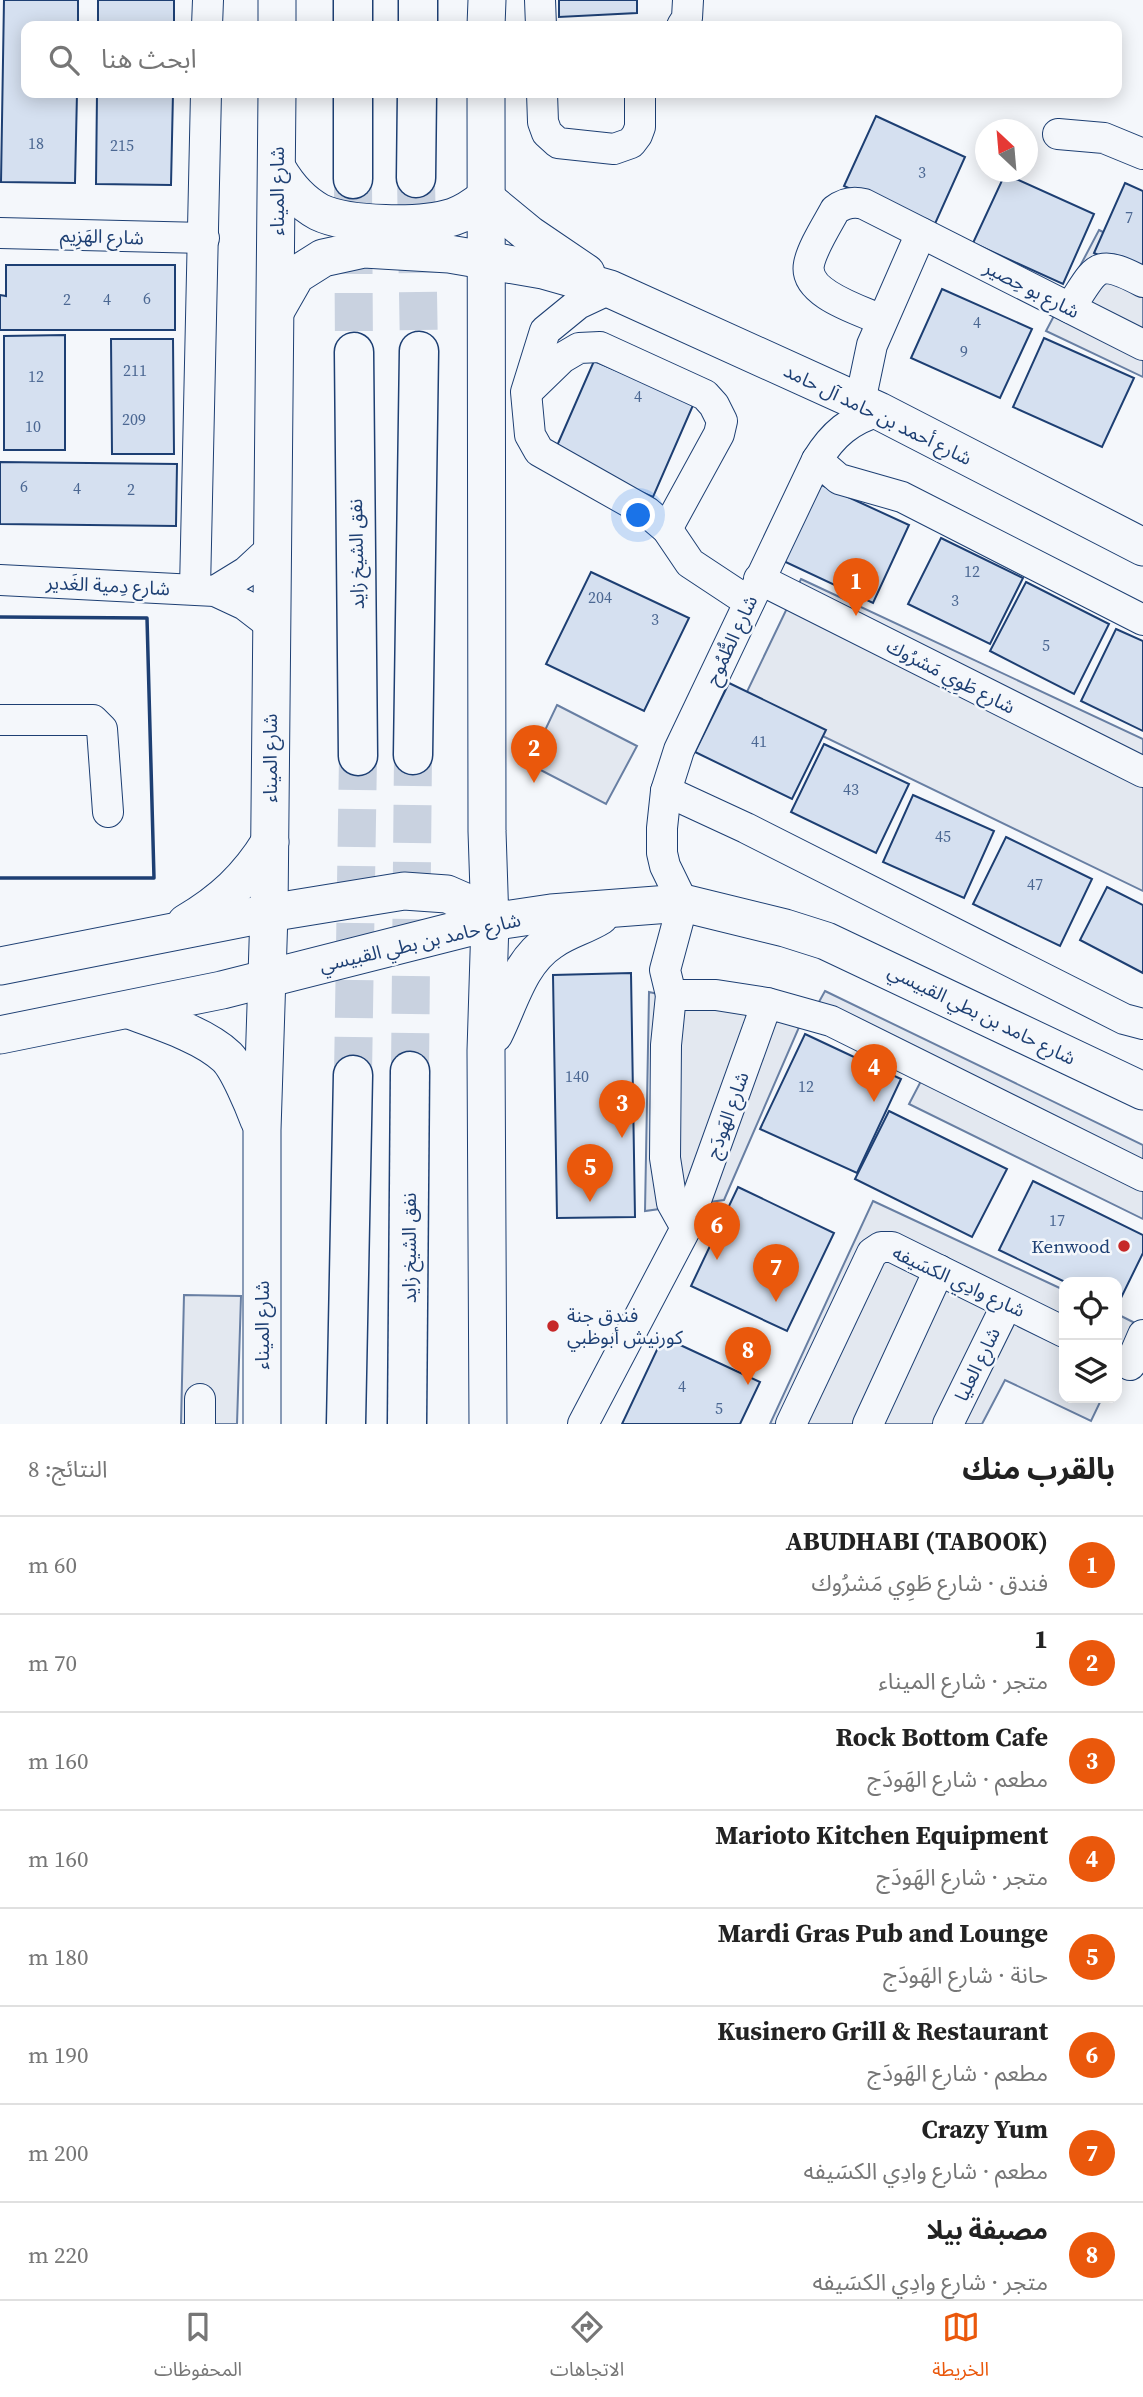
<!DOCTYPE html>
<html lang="ar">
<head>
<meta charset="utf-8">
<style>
	body { margin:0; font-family:"Source Serif 4","Noto Sans Arabic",serif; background:#f6f6f6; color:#222; direction:rtl }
	.controls { position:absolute; right:21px; bottom:21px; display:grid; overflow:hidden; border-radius:14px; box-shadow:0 4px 18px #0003 }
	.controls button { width:63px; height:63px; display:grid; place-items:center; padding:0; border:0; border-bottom:2px solid #e0e0e0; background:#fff; color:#222; font:35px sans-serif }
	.compass { position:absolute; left:975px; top:119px; width:63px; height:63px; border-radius:50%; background:#fff; box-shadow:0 4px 18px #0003; rotate:334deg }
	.you { position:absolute; left:639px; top:516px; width:24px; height:24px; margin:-18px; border:5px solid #fff; border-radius:50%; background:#1a73e8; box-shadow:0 0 0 10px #1a73e833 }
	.badge { display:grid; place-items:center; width:46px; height:46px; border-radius:50%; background:#ea580c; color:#fff; font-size:23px; font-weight:700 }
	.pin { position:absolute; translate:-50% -58px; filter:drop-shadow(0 2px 4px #0008) }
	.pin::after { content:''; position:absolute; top:37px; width:24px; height:21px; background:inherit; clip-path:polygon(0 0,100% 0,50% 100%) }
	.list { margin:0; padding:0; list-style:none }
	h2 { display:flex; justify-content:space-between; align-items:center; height:91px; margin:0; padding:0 28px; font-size:30px }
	h2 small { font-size:23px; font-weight:400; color:#767676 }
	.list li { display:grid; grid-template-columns:46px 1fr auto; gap:21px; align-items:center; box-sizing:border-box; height:98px; padding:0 28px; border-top:2px solid #e0e0e0 }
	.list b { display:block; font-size:26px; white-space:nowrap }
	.list p { margin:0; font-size:23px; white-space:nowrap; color:#767676 }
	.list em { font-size:23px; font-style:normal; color:#767676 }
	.icon { flex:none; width:38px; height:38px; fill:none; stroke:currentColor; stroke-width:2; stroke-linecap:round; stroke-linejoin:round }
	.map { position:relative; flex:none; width:1143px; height:1424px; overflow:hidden; direction:ltr }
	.search { position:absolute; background:#fff; box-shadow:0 4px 18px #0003; left:21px; right:21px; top:21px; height:77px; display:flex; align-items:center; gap:18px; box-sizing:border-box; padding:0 24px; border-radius:14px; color:#767676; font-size:26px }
	.sheet { height:875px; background:#fff }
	nav { display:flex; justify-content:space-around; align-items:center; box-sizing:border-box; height:98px; border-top:2px solid #e0e0e0; background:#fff; font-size:19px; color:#767676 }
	nav a { display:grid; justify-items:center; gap:4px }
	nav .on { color:#ea580c }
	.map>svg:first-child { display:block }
	.parking { fill:#e3e8f0; stroke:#687fa3; stroke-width:2 }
	.building { fill:#d5e0f0; stroke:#1d3f73; stroke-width:2 }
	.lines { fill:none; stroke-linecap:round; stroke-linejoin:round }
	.highway-tunnel { stroke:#c9d2e0; stroke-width:38; stroke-dasharray:38 19; stroke-linecap:butt }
	.minor-casing { stroke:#1d3f73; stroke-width:32 }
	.major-casing { stroke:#1d3f73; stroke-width:39 }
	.highway-casing { stroke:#1d3f73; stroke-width:41 }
	.minor { stroke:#f4f7fb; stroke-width:30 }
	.major { stroke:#f4f7fb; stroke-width:37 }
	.highway { stroke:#f4f7fb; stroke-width:38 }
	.wall { stroke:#1d3f73; stroke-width:3.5 }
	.poi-dot { fill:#c62828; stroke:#f4f7fb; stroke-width:2.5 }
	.labels { text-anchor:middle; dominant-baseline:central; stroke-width:5; stroke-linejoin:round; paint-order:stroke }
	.number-label { font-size:16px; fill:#4b6792 }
	.street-label { font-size:19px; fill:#1d3f73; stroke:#f4f7fb }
	.poi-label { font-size:19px; fill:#1d3f73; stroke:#f4f7fb; text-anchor:end }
</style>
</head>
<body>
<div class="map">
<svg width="1143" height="1424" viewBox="0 0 1143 1424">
	<rect width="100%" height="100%" fill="#f4f7fb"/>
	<g class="parking">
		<polygon points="1099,230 1143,253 1143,377 1046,331"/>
		<polygon points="801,579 1143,739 1143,891 744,698"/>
		<polygon points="557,705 637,746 606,804 529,764"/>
		<polygon points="825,991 1143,1145 1143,1170 815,1009"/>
		<polygon points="649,992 800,1025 724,1200 645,1211"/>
		<polygon points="921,1081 1143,1190 1143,1219 909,1104"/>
		<polygon points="873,1201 1064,1290 1064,1398 1102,1398 1091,1421 1005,1380 982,1424 770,1424"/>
		<polygon points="184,1295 241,1296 237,1424 181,1424"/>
		<polygon points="1117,1314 1137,1324 1117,1366"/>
	</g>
	<g class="building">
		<polygon points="4,0 78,0 78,26 26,26 26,93 77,93 75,183 1,182"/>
		<rect x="98" y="0" width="76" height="26"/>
		<polygon points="559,0 637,0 637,13 559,17"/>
		<polygon points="97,93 173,93 171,185 96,184"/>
		<polygon points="876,116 965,157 934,226 844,186"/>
		<polygon points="1005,174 1094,214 1063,284 973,243"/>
		<polygon points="1125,183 1143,191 1143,275 1094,253"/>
		<polygon points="6,265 175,265 175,330 0,330 0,295 6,296"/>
		<polygon points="942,289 1032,329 1000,398 911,358"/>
		<polygon points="65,335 65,450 4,450 4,336"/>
		<polygon points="1044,338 1134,378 1102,447 1013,407"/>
		<polygon points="111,339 173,339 174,454 112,454"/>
		<polygon points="594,361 694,403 653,497 553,455"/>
		<polygon points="0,462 177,464 176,526 0,524"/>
		<polygon points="813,481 909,525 873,603 777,558"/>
		<polygon points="941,538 1023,578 990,644 908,604"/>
		<polygon points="591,572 689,618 644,711 546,664"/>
		<polygon points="1026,582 1109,624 1074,694 990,651"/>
		<polygon points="1116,629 1143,641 1143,731 1081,701"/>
		<polygon points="729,683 826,730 792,799 695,752"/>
		<polygon points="824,744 909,784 876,853 791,812"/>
		<polygon points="913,795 994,831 964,898 883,862"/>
		<polygon points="1006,837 1092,879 1060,946 973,904"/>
		<polygon points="1107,887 1143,905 1143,973 1080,940"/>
		<polygon points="631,973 635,1217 557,1218 553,975"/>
		<polygon points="805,1034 901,1079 857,1173 760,1129"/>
		<polygon points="889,1111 1007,1169 972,1237 855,1179"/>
		<polygon points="1033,1181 1143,1235 1143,1253 1117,1306 1117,1282 1065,1282 999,1250"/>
		<polygon points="738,1187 834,1233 787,1331 691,1286"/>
		<polygon points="663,1337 760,1382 740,1424 622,1424"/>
	</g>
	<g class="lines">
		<g class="highway-tunnel">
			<polyline points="416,178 419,351"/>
			<polyline points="353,179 354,352"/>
			<polyline points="410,1071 413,755"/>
			<polyline points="353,1075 358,756"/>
		</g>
		<defs>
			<g id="minor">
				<polyline points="540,0 541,26"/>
				<polyline points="207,26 208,0"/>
				<polyline points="682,26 687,18 688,0"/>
				<polyline points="542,93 543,122 547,133 558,143 614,149 631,143 637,135 640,127 640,93"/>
				<polyline points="1058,134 1104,138 1143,154"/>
				<polyline points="0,233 204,238"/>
				<polyline points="610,289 578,304 545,331 526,392 530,435 539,451 647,512 667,529 690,563 749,602"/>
				<path d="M1070 308C1097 267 1095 257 1143 282"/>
				<path d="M882 320C860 310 803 294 809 264 812 248 827 225 835 210 844 203 853 201 864 204L1143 345"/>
				<polyline points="528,391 562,358 579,348 600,347 705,395 714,405 722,421 719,434 667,529"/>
				<polyline points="860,402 872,345 921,233"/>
				<polyline points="817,460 839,479 902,497 1143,620"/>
				<polyline points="759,579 1143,772"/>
				<polyline points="0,580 215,591 245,605 271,625"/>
				<polyline points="195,589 206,93"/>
				<polyline points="215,591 246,572 272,548"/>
				<polyline points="0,720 93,720 102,729 108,812"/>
				<polyline points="666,791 746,828 1124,1019 1143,1024"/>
				<path d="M671 995 665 970 683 903 665 866 662 853V828L666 791 679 750 817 460C833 434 850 420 879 411"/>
				<polyline points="686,1228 672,1203 665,1158 666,1045 671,995 716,995 767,1003"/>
				<polyline points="1130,1365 1143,1335"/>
				<polyline points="200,1399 200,1424"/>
				<polyline points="583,1424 686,1228 767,1003 831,1021 1143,1176"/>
				<polyline points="791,1424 872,1253 881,1247 892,1247 1064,1332"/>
				<polyline points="868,1424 939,1270"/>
				<polyline points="948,1424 1007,1304"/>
			</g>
			<g id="major">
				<polyline points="277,0 277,26"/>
				<polyline points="486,26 487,0"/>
				<polyline points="486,93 487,831 490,922 486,1051 488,1424"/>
				<path d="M278 170C288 187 301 202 319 212 348 226 422 227 453 217 465 213 475 206 485 198L530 235 586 273"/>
				<polyline points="276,310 296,275 323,258 364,249 449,254 543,270 610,289 879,411 1143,547"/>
				<path d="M186 923C222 902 248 878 270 842"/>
				<polyline points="0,966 269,913 404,891 447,894 463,901 490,922"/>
				<path d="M129 1010C159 1021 204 1035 227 1057 238 1068 253 1104 259 1120"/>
				<path d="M494 1034C510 1002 519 962 551 941 566 930 584 926 600 916"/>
				<polyline points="0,1035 222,990 490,922 551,913 683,903 785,928 826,941 1143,1091"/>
				<polyline points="262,1424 262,1130 269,913 277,93"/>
			</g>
			<g id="highway">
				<polyline points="353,26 353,0"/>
				<polyline points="418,26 418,0"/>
				<polyline points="416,178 417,93"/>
				<polyline points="353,179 353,93"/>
				<polyline points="354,352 358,756"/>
				<polyline points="413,755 419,351"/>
				<polyline points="346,1424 353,1075"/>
				<polyline points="407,1424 410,1071"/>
			</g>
		</defs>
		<use href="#minor" class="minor-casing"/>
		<use href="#major" class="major-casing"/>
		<use href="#highway" class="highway-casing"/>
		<use href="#minor" class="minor"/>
		<use href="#major" class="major"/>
		<use href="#highway" class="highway"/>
		<polyline class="wall" points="0,617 147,618 154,878 0,878"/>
	</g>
	<g class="poi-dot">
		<circle cx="1124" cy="1246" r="7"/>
		<circle cx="553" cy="1326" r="7"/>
	</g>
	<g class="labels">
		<g class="number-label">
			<text x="36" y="143">18</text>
			<text x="122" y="145">215</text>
			<text x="922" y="172">3</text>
			<text x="1129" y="217">7</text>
			<text x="147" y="298">6</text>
			<text x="67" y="299">2</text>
			<text x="107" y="299">4</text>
			<text x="977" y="322">4</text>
			<text x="964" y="351">9</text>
			<text x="135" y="370">211</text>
			<text x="36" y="376">12</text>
			<text x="638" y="396">4</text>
			<text x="134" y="419">209</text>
			<text x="33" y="426">10</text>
			<text x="24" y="486">6</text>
			<text x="77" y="488">4</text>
			<text x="131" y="489">2</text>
			<text x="972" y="571">12</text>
			<text x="600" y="597">204</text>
			<text x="955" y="600">3</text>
			<text x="655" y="619">3</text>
			<text x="1046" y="645">5</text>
			<text x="759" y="741">41</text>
			<text x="851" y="789">43</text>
			<text x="943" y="836">45</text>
			<text x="1035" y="884">47</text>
			<text x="577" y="1076">140</text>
			<text x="806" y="1086">12</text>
			<text x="1057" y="1220">17</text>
			<text x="682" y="1386">4</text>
			<text x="719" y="1408">5</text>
		</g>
		<g class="street-label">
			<text transform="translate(277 191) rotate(-90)">شارع الميناء</text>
			<text transform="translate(102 236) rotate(2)">شارع الهَزِيم</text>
			<text transform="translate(1032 289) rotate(27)">شارع بو حِصير</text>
			<text transform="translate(878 414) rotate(26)">شارع أحمد بن حامد آل حامد</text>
			<text transform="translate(356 554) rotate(-91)">نفق الشيخ زايد</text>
			<text transform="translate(108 585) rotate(3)">شارع دِمية الغَدير</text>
			<text transform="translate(731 640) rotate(-65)">شارع الطُّمُوح</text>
			<text transform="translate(951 676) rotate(27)">شارع طَوِي مَشرُوك</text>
			<text transform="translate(270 758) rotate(-90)">شارع الميناء</text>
			<text transform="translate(420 942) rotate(-13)">شارع حامد بن بطي القبيسي</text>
			<text transform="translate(982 1014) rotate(26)">شارع حامد بن بطي القبيسي</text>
			<text transform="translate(727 1115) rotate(-70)">شارع الهَودَج</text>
			<text transform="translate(409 1248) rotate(-90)">نفق الشيخ زايد</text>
			<text transform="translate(959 1281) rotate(25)">شارع وادِي الكسَيفه</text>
			<text transform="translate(262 1325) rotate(-90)">شارع الميناء</text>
			<text transform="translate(977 1364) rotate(-64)">شارع العليا</text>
		</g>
		<g class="poi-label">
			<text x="1110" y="1246">Kenwood</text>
			<text x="567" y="1315" text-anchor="start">فندق جنة<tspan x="567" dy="22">كورنيش أبوظبي</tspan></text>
		</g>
	</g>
</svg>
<div class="controls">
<button><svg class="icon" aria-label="locate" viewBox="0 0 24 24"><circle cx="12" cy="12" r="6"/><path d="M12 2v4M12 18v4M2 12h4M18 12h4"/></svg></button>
<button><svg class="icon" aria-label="layers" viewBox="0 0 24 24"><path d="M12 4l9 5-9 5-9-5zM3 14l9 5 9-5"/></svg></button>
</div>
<svg class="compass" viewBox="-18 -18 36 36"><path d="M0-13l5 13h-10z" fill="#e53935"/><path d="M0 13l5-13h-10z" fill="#767676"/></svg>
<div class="you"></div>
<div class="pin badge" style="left:856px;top:616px">1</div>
<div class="pin badge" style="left:534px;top:783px">2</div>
<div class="pin badge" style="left:622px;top:1138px">3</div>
<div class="pin badge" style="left:874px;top:1102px">4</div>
<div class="pin badge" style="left:590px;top:1202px">5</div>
<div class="pin badge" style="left:717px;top:1260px">6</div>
<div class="pin badge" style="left:776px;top:1302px">7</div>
<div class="pin badge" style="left:748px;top:1385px">8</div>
<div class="search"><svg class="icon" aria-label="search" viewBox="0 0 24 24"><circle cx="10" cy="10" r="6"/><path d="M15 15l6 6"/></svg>ابحث هنا</div>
</div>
<section class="sheet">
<h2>بالقرب منك<small>النتائج: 8</small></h2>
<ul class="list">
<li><span class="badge">1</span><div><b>ABUDHABI (TABOOK)</b><p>فندق · شارع طَوِي مَشرُوك</p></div><em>60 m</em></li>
<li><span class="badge">2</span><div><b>1</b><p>متجر · شارع الميناء</p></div><em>70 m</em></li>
<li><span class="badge">3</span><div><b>Rock Bottom Cafe</b><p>مطعم · شارع الهَودَج</p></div><em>160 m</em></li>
<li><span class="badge">4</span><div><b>Marioto Kitchen Equipment</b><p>متجر · شارع الهَودَج</p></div><em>160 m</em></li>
<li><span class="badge">5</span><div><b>Mardi Gras Pub and Lounge</b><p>حانة · شارع الهَودَج</p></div><em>180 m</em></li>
<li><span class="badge">6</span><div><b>Kusinero Grill &amp; Restaurant</b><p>مطعم · شارع الهَودَج</p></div><em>190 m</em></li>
<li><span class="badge">7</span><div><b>Crazy Yum</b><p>مطعم · شارع وادِي الكسَيفه</p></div><em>200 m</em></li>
<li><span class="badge">8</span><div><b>مصبفة بيلا</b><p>متجر · شارع وادِي الكسَيفه</p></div><em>220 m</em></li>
</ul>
</section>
<nav>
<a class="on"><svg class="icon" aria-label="map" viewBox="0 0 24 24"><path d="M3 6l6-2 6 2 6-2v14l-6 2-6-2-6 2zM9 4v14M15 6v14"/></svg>الخريطة</a>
<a><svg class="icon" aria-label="directions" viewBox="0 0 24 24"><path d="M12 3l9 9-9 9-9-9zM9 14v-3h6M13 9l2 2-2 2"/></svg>الاتجاهات</a>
<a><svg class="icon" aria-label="saved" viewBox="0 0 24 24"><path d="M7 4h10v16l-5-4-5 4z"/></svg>المحفوظات</a>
</nav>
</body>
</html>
